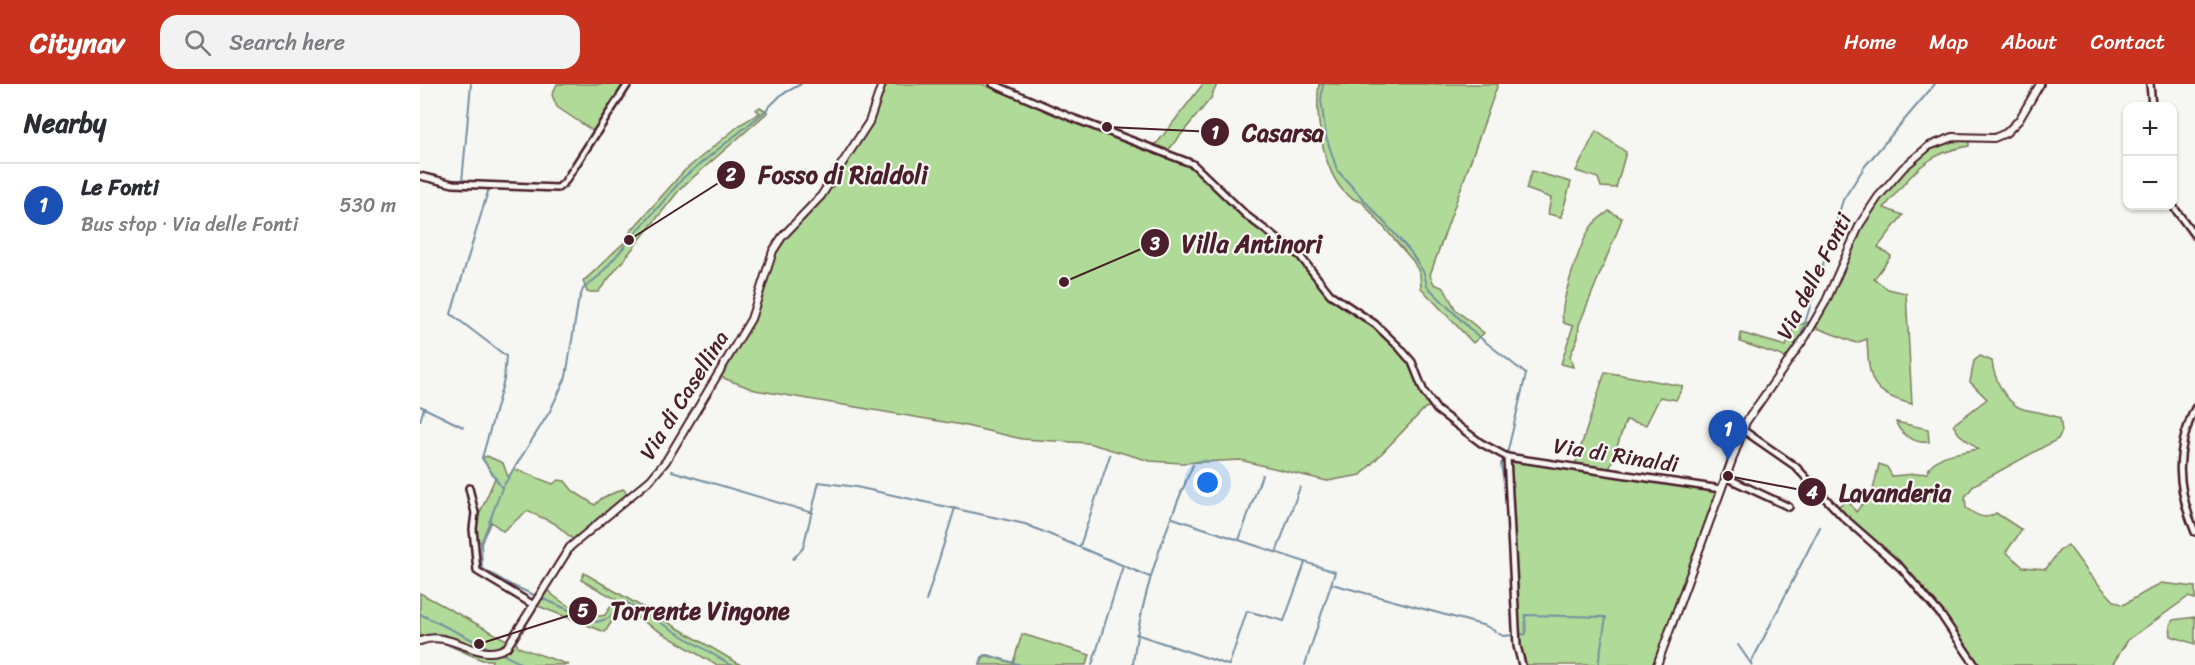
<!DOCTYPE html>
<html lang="en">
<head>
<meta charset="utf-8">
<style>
	body { margin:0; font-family:Sriracha,sans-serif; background:#f2f2f3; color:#2b2b33 }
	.controls { position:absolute; right:18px; top:18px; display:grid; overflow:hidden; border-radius:12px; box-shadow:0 2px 4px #0004 }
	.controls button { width:54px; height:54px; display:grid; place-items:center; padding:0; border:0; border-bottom:2px solid #e1e1e2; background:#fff; color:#2b2b33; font:30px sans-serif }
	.you { position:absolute; left:788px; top:399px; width:21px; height:21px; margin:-15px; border:4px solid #fff; border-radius:50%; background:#1a73e8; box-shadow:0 0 0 9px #1a73e833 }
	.badge { display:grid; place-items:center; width:39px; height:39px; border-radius:50%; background:#c8321e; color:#fff; font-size:20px; font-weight:700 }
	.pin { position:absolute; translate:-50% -50px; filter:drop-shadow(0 2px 3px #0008) }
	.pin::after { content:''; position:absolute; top:32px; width:21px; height:18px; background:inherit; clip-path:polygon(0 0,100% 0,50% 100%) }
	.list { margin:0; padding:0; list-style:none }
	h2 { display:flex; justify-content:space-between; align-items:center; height:78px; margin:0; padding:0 24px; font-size:26px }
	h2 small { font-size:20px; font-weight:400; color:#7c7c81 }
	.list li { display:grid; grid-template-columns:39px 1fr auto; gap:18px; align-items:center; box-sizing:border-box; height:84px; padding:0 24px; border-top:2px solid #e1e1e2 }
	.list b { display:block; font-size:22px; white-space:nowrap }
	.list p { margin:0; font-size:20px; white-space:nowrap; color:#7c7c81 }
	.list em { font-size:20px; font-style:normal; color:#7c7c81 }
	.icon { flex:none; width:33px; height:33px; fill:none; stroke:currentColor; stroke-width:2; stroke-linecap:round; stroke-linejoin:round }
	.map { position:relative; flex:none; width:1775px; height:581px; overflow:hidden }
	header { display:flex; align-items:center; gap:36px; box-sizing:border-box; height:84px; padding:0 30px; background:#c8321e; color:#fff }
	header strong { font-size:28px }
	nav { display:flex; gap:33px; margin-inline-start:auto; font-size:21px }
	.search { width:420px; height:54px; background:#f2f2f3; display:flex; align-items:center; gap:15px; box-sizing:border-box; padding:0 21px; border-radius:18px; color:#7c7c81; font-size:22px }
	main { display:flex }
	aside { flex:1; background:#fff }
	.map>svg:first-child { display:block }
	.green { fill:#b0da97; stroke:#7d7c61; stroke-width:1.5 }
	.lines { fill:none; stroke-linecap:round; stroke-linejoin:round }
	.stream { stroke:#758fa2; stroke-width:2 }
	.minor-casing { stroke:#4a1f2b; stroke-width:10 }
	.tertiary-casing { stroke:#4a1f2b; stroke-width:10 }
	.minor { stroke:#f6f6f2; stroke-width:5 }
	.tertiary { stroke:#f6f6f2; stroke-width:6 }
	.labels { text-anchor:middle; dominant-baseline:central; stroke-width:4.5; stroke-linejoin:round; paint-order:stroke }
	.street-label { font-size:22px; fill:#4a1f2b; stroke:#f6f6f2 }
	.leader { fill:none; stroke:#4a1f2b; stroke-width:2 }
	.callout-dot { fill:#4a1f2b; stroke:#f6f6f2; stroke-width:2 }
	.mark-label { font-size:18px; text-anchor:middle; font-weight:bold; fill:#fff }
	.callout-label { font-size:24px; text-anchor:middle; font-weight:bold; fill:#4a1f2b; stroke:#f6f6f2; stroke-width:4.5; stroke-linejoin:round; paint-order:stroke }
</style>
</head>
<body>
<header>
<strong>Citynav</strong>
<div class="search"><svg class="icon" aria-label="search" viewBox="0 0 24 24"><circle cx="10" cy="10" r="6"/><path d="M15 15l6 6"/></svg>Search here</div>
<nav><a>Home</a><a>Map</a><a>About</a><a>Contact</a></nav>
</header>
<main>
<aside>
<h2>Nearby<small></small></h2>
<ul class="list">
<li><span class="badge" style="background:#1a4fb4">1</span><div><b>Le Fonti</b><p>Bus stop · Via delle Fonti</p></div><em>530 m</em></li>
</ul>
</aside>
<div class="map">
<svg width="1775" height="581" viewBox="0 0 1775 581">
	<rect width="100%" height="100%" fill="#f6f6f2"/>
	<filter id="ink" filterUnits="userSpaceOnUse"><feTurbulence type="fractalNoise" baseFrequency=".0167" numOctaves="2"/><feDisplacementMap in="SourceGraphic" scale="12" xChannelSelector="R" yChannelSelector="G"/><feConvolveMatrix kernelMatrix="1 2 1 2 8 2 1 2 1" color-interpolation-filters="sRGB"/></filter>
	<g filter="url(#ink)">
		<g class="green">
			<polygon points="137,0 208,0 176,49 137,23 132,11"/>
			<polygon points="462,0 562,0 724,66 738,58 783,0 797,0 791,14 746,69 773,80 827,132 880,172 902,201 955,240 992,278 1004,308 1014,322 1005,324 941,391 907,397 820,376 761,379 730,377 668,359 602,355 542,341 335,306 298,292 331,235 353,167 388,128 449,38"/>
			<path d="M899 0H1078L1010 191 1014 200 1024 204 1036 226 1064 249 1053 259 1001 204 1000 190 993 177 942 118C904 110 894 32 899 0Z"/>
			<path d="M340 23 348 28 261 104 178 208H167L163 197C176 188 200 159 209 156L212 153 210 148 264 87 321 40 340 29 336 26Z"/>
			<polygon points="1176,47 1206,68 1196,104 1181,103 1178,94 1156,87"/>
			<path d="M1533 53 1549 54V62C1506 68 1490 92 1464 124L1483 131 1458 163 1471 172 1454 195 1468 205 1486 209 1492 320C1449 310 1449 294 1447 255L1436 259 1392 242 1369 278 1362 272 1320 258 1321 249 1366 262 1376 238 1380 240 1395 237C1424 173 1451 107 1507 63 1514 58 1525 56 1533 53Z"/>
			<polygon points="1112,87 1151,98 1141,133 1128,130 1131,114 1106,105"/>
			<path d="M1189 127 1202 134 1197 148 1159 241 1158 253 1150 272 1153 283 1141 280 1153 242 1144 239C1136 227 1161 160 1169 146 1173 138 1183 132 1189 127Z"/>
			<path d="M1560 272 1572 277C1574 295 1587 323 1607 326 1619 328 1629 330 1640 334L1642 347 1638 355 1554 401 1545 413 1546 424C1556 431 1565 437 1576 429L1602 446 1586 468 1603 483 1626 485 1639 467 1648 461 1670 491 1694 517 1703 521 1741 499 1775 503V515L1768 513 1708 556 1692 581H1555L1481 484 1415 424 1428 416 1436 428 1453 406 1459 380 1467 383 1472 392 1507 389C1514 369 1540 369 1558 365L1539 350 1533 341 1567 315 1550 298 1554 277Z"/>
			<polygon points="1185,288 1263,302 1256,316 1240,313 1226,341 1206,336 1189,386 1301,405 1237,581 1102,581 1097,562 1087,373 1155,381"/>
			<path d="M1476 338 1508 345 1509 358C1496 360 1480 351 1476 338Z"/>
			<polygon points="67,372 83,379 88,393 94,385 133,400 138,396 145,397 153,407 175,421 182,414 203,405 210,412 155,457 134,439 107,427 83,447 71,438 61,458 54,457 53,445 75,394 62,374"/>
			<path d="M164 489 321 581H296L204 526 198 528 185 548 118 522 96 558 98 563 149 581H71L72 576H62L19 557 0 556V509L90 558 124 501C130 504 129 508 134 512 145 521 172 536 185 531L196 515 161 496Z"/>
			<polygon points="1775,533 1775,560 1751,552 1750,541 1753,536"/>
			<polygon points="602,550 670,571 666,581 560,581 565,571 593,579"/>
		</g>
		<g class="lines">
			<g class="stream">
				<polyline points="903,0 901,16 906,52 917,86 990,167 1004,189 1007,202 1053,248 1106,290 1087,370 1081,380 1087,419"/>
				<polyline points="45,98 42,98 51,0"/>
				<polyline points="69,104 31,230 86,272 84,296 62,374 82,404"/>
				<polyline points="1380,255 1423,116 1445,82 1515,0"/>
				<polyline points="0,322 43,343"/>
				<polyline points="0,337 4,324"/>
				<polyline points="252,387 393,429"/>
				<polyline points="753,434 915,488 885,581"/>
				<polyline points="819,456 842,391"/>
				<polyline points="660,462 690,371"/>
				<polyline points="856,469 880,403"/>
				<polyline points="373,475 383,464 399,398 436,403 605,440 730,493"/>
				<polyline points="912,500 1066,542 1083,552 1106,550 1105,531 1186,533 1178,581"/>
				<polyline points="506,517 535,424"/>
				<polyline points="0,530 73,566"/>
				<polyline points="716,550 808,581"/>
				<polyline points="1318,561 1332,581"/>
				<polyline points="78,568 104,581"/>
				<polyline points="1331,579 1400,443"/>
				<polyline points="311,581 206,518 200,519 189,534 177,538 91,501 62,484 61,460 82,404 130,327 146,293 158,219 163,205 180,191 264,93 343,29 361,11 381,0"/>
				<polyline points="560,581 562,573 568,571 601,581"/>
				<polyline points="672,581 703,482"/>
				<path d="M713 581C720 512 745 445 773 381"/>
				<polyline points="809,581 827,527 864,537 885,479"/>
				<polyline points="1234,581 1320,341 1341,311"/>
			</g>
			<defs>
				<g id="minor">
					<polyline points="573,0 655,35 773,80 827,132 880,172 910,210 955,240 979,263 992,278 1004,308 1017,326 1061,359 1087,373 1301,405"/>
					<polyline points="1730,0 1732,22"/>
					<polyline points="0,92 33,100 138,104 144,99 208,0"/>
					<polyline points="1752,121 1775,152"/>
					<path d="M1775 324C1754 369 1757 404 1775 448"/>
					<polyline points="1323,346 1375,382 1423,433 1481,484 1521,531 1555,581"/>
					<polyline points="1087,373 1097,562 1102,581"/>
					<polyline points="1305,393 1369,423"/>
					<polyline points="49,404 55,429 53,445 57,487 112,520"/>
				</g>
				<g id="tertiary">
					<path d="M0 557C32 544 58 581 87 563L150 463 231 395 246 377 331 235 353 167 362 153 401 112 449 38 462 0"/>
					<polyline points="1237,581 1326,338 1386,252 1406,217 1440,140 1458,113 1483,84 1509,62 1533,53 1574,54 1586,49 1599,36 1620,0"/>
				</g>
			</defs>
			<use href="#minor" class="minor-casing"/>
			<use href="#tertiary" class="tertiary-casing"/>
			<use href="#minor" class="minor"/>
			<use href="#tertiary" class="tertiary"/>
		</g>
	</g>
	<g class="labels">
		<g class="street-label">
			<text transform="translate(1394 192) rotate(-63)">Via delle Fonti</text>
			<text transform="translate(264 311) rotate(-58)">Via di Casellina</text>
			<text transform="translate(1196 371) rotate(9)">Via di Rinaldi</text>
		</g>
	</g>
	<path class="leader" d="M687 43L795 48M209 156L311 91M644 198L735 159M1308 392L1392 408M59 560L163 527"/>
	<g class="callout-dot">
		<circle cx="687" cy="43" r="6"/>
		<circle cx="209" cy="156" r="6"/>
		<circle cx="644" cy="198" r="6"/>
		<circle cx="1308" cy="392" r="6"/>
		<circle cx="59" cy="560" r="6"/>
		<circle cx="795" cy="48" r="15"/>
		<circle cx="311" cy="91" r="15"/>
		<circle cx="735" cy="159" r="15"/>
		<circle cx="1392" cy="408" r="15"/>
		<circle cx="163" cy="527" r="15"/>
	</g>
	<g class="mark-label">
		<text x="795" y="55">1</text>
		<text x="311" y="97">2</text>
		<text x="735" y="166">3</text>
		<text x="1392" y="415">4</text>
		<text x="163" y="533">5</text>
	</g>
	<g class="callout-label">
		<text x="863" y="57">Casarsa</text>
		<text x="423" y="99">Fosso di Rialdoli</text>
		<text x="832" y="168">Villa Antinori</text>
		<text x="1475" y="417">Lavanderia</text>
		<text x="280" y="535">Torrente Vingone</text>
	</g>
</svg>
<div class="controls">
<button>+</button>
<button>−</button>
</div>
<div class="you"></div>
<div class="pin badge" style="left:1308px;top:376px;background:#1a4fb4">1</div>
</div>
</main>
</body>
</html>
